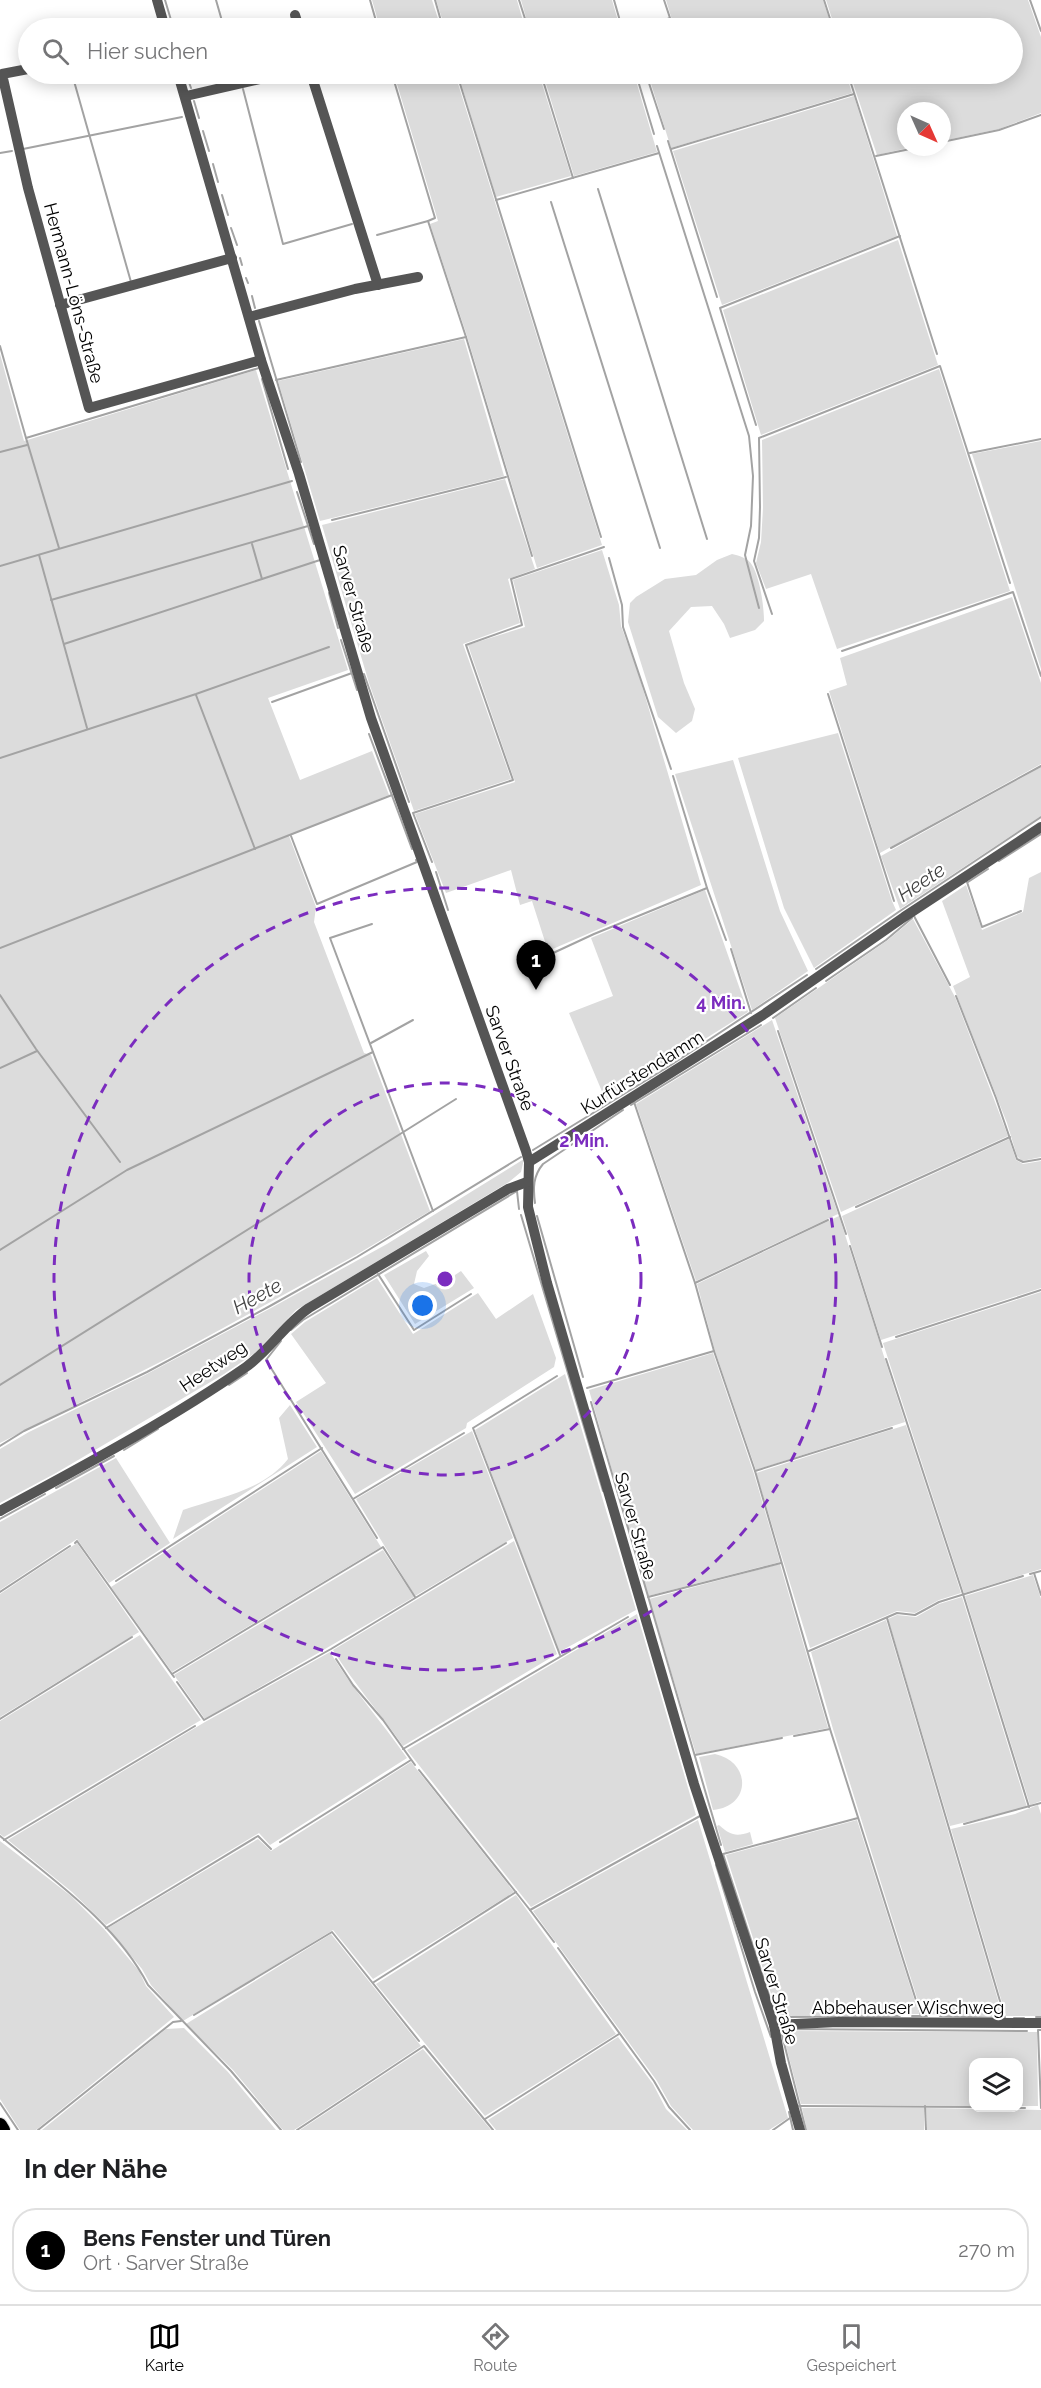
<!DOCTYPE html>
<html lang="de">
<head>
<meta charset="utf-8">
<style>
	body { margin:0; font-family:Raleway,sans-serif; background:#f2f2f2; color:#202124 }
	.controls { position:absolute; right:18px; bottom:18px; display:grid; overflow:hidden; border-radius:12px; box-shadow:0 3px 15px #0003 }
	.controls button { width:54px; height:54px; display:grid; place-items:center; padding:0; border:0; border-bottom:2px solid #e0e0e0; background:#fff; color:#202124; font:30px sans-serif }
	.compass { position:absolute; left:897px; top:102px; width:54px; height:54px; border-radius:50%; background:#fff; box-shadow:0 3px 15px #0003; rotate:135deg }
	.you { position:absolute; left:423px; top:1306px; width:21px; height:21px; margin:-15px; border:4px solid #fff; border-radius:50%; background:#1a73e8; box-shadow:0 0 0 9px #1a73e833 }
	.badge { display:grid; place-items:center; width:39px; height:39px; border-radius:50%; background:#000; color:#fff; font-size:20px; font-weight:700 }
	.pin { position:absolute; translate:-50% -50px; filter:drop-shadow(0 2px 3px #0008) }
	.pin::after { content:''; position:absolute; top:32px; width:21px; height:18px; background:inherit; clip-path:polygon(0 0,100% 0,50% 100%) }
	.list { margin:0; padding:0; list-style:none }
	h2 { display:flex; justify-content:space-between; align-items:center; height:78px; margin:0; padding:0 24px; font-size:26px }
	h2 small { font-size:20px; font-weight:400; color:#757577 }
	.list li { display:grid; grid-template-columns:39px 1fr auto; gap:18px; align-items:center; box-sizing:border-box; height:84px; margin:0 12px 12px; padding:0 12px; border:2px solid #e0e0e0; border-radius:24px }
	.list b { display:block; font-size:22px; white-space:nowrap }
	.list p { margin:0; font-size:20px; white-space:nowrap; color:#757577 }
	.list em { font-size:20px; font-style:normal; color:#757577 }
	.icon { flex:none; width:33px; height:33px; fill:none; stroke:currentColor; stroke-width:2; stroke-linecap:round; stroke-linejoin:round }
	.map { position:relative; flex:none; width:1041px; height:2130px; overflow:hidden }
	.search { position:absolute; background:#fff; box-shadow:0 3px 15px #0003; left:18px; right:18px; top:18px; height:66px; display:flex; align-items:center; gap:15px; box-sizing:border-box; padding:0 21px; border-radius:33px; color:#757577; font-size:22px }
	.sheet { height:174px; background:#fff }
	nav { display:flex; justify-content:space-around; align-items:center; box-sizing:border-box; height:84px; border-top:2px solid #e0e0e0; background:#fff; font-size:16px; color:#757577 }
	nav a { display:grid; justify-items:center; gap:3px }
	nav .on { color:#000 }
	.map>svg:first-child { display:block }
	.green { fill:#dcdcdc }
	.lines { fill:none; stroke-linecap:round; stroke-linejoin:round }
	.stream { stroke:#a3a3a3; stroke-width:2 }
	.major-casing { stroke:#dbdbdb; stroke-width:16 }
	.minor { stroke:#555; stroke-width:10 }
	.major { stroke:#000; stroke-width:14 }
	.ring { fill:none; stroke:#7b2cbf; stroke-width:3; stroke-dasharray:10 8 }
	.labels { text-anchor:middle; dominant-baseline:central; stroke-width:4.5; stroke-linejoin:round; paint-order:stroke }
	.street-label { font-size:18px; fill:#000; stroke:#fff }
	.water-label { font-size:20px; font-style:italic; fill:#444; stroke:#fff }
	.centre { fill:#7b2cbf; stroke:#fff; stroke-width:3 }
	.ring-label { font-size:18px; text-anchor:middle; font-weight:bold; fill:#7b2cbf; stroke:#fff; stroke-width:4.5; stroke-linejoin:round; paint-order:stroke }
</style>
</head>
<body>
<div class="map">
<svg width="1041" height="2130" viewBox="0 0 1041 2130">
	<rect width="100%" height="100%" fill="#fff"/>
	<g class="green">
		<polygon points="372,0 432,0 441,28 380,28"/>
		<polygon points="436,0 517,0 525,28 445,28"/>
		<polygon points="521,0 612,0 620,28 529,28"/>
		<polygon points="666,0 823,0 832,28 651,28 672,20"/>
		<polygon points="826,0 1028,0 1041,37 1041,113 999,129 942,141 942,111 906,111 906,147 912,147 877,155 850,74 1012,74 1012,28 835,28"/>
		<polygon points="394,74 455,74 602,545 537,568 467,336 430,224 438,221"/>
		<polygon points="458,74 539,74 571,176 496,197"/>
		<polygon points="543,74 634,74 657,152 574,176"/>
		<polygon points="648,74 846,74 852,93 671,148"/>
		<polygon points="854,96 897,236 722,305 673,151"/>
		<polygon points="898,240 938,365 761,435 723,310"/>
		<polygon points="464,339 504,476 320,521 278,381"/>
		<polygon points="0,354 24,441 256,370 348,670 268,698 300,780 372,751 389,795 289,836 316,907 314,922 364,1053 371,1055 430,1211 356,1255 172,1356 0,1443"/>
		<polygon points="939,369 1010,591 837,649 811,574 766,589 756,563 761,542 763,508 762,440"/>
		<polygon points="1041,441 1041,669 972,454"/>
		<polygon points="505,479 535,569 508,579 520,623 463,644 511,779 414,811 369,683 322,525"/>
		<polygon points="602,550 619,605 621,626 637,669 701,885 548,951 532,901 520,905 511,870 446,893 415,814 515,782 468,645 525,627 513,580"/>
		<path d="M732 554C740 556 748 558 752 565 760 578 764 607 764 621L755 630 730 638 724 624 712 606 691 607 669 631 684 683 695 709 692 721 676 733 658 717 628 622 630 603 636 597 665 579 696 575 717 560Z"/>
		<polygon points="1012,597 1041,683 1041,764 880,853 829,691 847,685 840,658"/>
		<polygon points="838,733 892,901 896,910 814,968 784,908 738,758"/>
		<polygon points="733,760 780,911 808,971 752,1010 675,774"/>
		<polygon points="1041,767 1041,816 900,909 881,856"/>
		<polygon points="1041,872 1041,1157 1022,1161 1017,1156 1007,1123 953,986 970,977 942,901 966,885 982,930 1023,912 1029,878"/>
		<polygon points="705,890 748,1012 606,1101 569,1013 613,996 591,938"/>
		<polygon points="913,919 955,997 1008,1136 841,1212 775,1018 888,940"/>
		<polygon points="772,1020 838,1214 696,1281 636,1104"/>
		<polygon points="1009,1139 1016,1160 1023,1164 1041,1161 1041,1288 881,1340 842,1216"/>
		<polygon points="524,1159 521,1172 509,1182 296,1310 255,1353 224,1374 56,1473 0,1503 0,1449 29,1432 145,1375 271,1308 387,1244"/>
		<polygon points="839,1216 905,1422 756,1470 715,1351 697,1284"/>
		<polygon points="426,1251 429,1256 417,1271 414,1284 424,1288 449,1279 461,1271 474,1288 415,1324 384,1275"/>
		<polygon points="377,1278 413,1334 478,1293 496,1319 533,1294 556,1358 554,1367 467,1423 466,1428 355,1494 296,1402 326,1383 291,1334 305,1322"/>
		<polygon points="1041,1292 1041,1569 964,1593 883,1343"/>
		<polygon points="713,1353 754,1474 780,1562 648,1596 589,1390"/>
		<polygon points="565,1374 636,1610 559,1652 475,1430"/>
		<path d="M290 1405 317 1447 173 1539 183 1510C219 1497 263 1491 288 1459L279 1418Z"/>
		<polygon points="906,1425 961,1593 939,1600 915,1613 897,1611 810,1648 756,1473"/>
		<polygon points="472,1431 513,1538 415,1596 356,1499"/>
		<polygon points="321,1451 381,1547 172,1672 111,1587"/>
		<polygon points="116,1458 170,1543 109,1583 77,1539 0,1590 0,1522"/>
		<path d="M514 1541 557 1654 403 1746C380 1713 354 1684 333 1650Z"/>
		<polygon points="77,1543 139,1632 0,1717 0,1594"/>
		<polygon points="383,1550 414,1597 205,1719 174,1675"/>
		<polygon points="780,1564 828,1728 696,1754 649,1599"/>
		<polygon points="1033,1575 1041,1599 1041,1801 1030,1805 965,1596"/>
		<polygon points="962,1597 1027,1807 950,1826 888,1619 897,1615 916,1617 939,1604"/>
		<polygon points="637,1614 696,1815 531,1907 407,1750"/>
		<polygon points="886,1620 1003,2017 922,2014 833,1729 811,1652"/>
		<polygon points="140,1635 201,1720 4,1837 0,1834 0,1721"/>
		<path d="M330 1652C353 1690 382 1722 407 1758L270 1845 259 1833 106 1925 72 1892 8 1840 205 1722Z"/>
		<path d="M715 1754C752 1762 751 1807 713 1810L699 1757Z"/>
		<polygon points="411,1762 514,1892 373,1979 333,1930 183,2021 151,1985 142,1969 108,1928 258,1839 271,1851"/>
		<polygon points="1038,1805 1041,1814 1041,2016 1006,2016 951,1829 1015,1814"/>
		<polygon points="698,1820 788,2118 769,2130 693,2130 671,2106 657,2081 533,1911"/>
		<polygon points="857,1820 919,2014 792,2016 781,2013 775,2006 726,1855"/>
		<path d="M719 1825C730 1835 736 1837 750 1832L753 1844 725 1852 717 1826Z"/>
		<polygon points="0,1841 71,1896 104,1929 139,1971 146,1986 174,2017 36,2130 20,2130 0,2099"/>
		<polygon points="516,1895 616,2034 485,2116 376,1984"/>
		<polygon points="331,1934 421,2046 294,2130 283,2130 233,2070 186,2024"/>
		<polygon points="184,2028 228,2072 276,2130 42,2130 166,2029"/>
		<polygon points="790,2031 1037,2032 1038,2106 1019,2106 1018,2062 974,2062 973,2106 801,2104 784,2038"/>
		<polygon points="618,2037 653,2084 666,2109 687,2130 496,2130 488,2120"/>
		<polygon points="423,2049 491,2130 300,2130"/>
		<polygon points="802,2108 924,2108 924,2130 807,2130"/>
		<polygon points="926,2108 1041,2110 1041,2130 927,2130"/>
	</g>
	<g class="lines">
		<g class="stream">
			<polyline points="165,0 171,20"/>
			<polyline points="216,0 224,28"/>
			<polyline points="370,0 378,28"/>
			<polyline points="435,0 443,28"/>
			<polyline points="519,0 528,28"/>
			<polyline points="614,0 622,28"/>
			<polyline points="824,0 833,28"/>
			<polyline points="1030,0 1041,31"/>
			<polyline points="645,28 670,18 664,0"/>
			<polyline points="72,74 131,282"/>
			<polyline points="186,74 191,88"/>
			<polyline points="392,74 435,218 428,221 466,337 532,556"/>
			<polyline points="457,74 601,537"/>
			<polyline points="541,74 573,178"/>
			<polyline points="636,74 654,134"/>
			<polyline points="646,74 664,129"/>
			<polyline points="848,74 937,354"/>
			<polyline points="243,89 283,244 352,224"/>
			<polyline points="194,101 199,118"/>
			<polyline points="203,131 209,151"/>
			<polyline points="668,141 717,297"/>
			<polyline points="942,142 999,130 1041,115"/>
			<polyline points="657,146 749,436 753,476 751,526 745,555 759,608"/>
			<polyline points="23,149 182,117"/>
			<polyline points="671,149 854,94"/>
			<polyline points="0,153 12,151"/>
			<polyline points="876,156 920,147"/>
			<polyline points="213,164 218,182"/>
			<polyline points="598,189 707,539"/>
			<polyline points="222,195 228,215"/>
			<polyline points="496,200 659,153"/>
			<polyline points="551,202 660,548"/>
			<polyline points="231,228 237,245"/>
			<polyline points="377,235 428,221"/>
			<polyline points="240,258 242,265"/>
			<polyline points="246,278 248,283"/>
			<polyline points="252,296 255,308"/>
			<polyline points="259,321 301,462"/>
			<polyline points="0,346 26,438"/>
			<polyline points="262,379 288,469"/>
			<polyline points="276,380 466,337"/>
			<polyline points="756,425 720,308 900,236"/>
			<polyline points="0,452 27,445"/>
			<polyline points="970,453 1041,439"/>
			<polyline points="297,492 314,544"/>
			<polyline points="332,520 506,477"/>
			<polyline points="252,544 262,579"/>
			<polyline points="59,548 26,438 259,368"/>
			<polyline points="39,555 87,728"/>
			<polyline points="609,558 622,605 623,627 671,769"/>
			<polyline points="0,566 292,481"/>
			<polyline points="329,593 338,628"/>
			<polyline points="51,600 308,526"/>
			<polyline points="772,614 754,561 759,538 760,507 759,438 940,366 1010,583"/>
			<polyline points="341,640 357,690"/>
			<polyline points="64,644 320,560"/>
			<polyline points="842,651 1013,592 1041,676"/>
			<polyline points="364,674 409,802"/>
			<polyline points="828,694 894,901"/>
			<polyline points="196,695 255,849"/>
			<polyline points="272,702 352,673"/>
			<polyline points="369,734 412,849"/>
			<polyline points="0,758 196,694 329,647"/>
			<polyline points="673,776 707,888 726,940"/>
			<polyline points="291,836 317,904 417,862 416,860"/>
			<polyline points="891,848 1041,766"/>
			<polyline points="999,861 1041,834"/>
			<polyline points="432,862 413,813 513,780 466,645 522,625 511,579 604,547"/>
			<polyline points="436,872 448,910"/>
			<polyline points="967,882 982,927 1021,911"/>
			<polyline points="968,882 988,869"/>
			<polyline points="914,916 950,985"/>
			<polyline points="372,924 330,938 433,1211"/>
			<polyline points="0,948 392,795"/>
			<polyline points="731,949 751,1013"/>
			<polyline points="551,954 594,934 707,888"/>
			<polyline points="816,969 900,911 1041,817"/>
			<polyline points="826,981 886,940 912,918"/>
			<polyline points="0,995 36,1049 120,1162"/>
			<polyline points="956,996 996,1098 1017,1159 1023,1162 1041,1159"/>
			<polyline points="773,1018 816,988"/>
			<polyline points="778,1031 846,1234"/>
			<polyline points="371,1043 413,1020"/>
			<polyline points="0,1068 37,1051"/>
			<polyline points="634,1102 695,1283 714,1351 755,1471 830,1729 921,2016"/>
			<polyline points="631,1105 761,1025"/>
			<polyline points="533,1150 671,1065 807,975"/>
			<path d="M535 1203C533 1188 533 1176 543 1164L623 1110"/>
			<polyline points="856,1207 1010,1137"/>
			<polyline points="521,1215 603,1491"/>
			<polyline points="537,1216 583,1377"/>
			<polyline points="850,1246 882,1347"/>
			<polyline points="0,1250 127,1170 373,1052"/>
			<polyline points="378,1274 414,1330 471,1294"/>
			<polyline points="695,1283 828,1220"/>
			<polyline points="291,1330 303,1320 517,1191 519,1209"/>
			<polyline points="896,1337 1041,1290"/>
			<polyline points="281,1341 266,1360 377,1538"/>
			<polyline points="886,1359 963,1594 1029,1807"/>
			<polyline points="557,1376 473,1428 560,1655"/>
			<polyline points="0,1385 456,1099"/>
			<polyline points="229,1385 247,1373"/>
			<polyline points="587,1388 714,1351"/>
			<polyline points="591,1402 721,1845"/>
			<polyline points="0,1446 24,1431 147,1372 270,1306 357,1257 521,1157"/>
			<polyline points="124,1450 158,1429"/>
			<polyline points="755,1471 892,1428"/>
			<polyline points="56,1488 114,1456"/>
			<polyline points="353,1499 464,1433"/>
			<polyline points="0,1519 45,1494"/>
			<polyline points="75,1543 77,1541 174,1677"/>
			<polyline points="1034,1573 1041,1595"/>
			<polyline points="1030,1574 1041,1571"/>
			<polyline points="116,1581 322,1448"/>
			<polyline points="0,1592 70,1546"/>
			<polyline points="648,1597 781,1563"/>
			<polyline points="887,1618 1005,2018"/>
			<polyline points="809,1651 897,1613 915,1615 939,1602 1023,1576"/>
			<polyline points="336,1659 353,1685 383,1720 415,1765"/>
			<polyline points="172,1674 383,1547 415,1597"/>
			<polyline points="177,1682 204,1720 331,1649 506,1543"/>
			<polyline points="0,1719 132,1637"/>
			<polyline points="794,1736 830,1729"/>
			<polyline points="403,1749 628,1617"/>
			<polyline points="695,1755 782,1738"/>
			<polyline points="419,1770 530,1910 554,1942"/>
			<polyline points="964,1824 1041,1803"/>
			<path d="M0 1836C53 1880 116 1923 148 1985L231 2071 281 2130"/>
			<polyline points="4,1840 195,1726"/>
			<polyline points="280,1842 411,1760"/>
			<polyline points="716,1865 755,1992 771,2037"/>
			<polyline points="530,1910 700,1816"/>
			<polyline points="106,1928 258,1836 271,1849"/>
			<polyline points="558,1948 654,2081 669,2107 690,2130"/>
			<polyline points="374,1982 516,1892"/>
			<polyline points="771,2001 723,1854 858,1818"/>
			<polyline points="773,2006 780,2014 791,2017 900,2016"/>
			<polyline points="194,2015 332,1932 419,2041"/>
			<polyline points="912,2016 927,2016"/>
			<polyline points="940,2016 1000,2018"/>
			<polyline points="1036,2017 1041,2017"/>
			<polyline points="1014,2018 1024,2018"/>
			<polyline points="1041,2030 1038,2030 1041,2108"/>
			<polyline points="0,2103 18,2130"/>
			<polyline points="799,2106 974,2107"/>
			<polyline points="925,2106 926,2130"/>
			<polyline points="988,2108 1025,2108"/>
			<polyline points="789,2112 793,2130"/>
			<polyline points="485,2119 619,2034"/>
			<polyline points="38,2130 173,2022 181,2021"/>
			<polyline points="297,2130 424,2046 493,2130"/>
			<polyline points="773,2130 790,2118"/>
			<polyline points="806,2130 782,2035 789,2029 1027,2031"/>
		</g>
		<defs>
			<polyline id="major" points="0,2125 3,2130"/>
		</defs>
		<use href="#major" class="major-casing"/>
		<g class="minor">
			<polyline points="157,0 165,28"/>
			<polyline points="295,15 299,28"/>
			<polyline points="28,69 2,74 28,188 89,408 261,360"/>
			<polyline points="178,74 261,360 299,474 371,718 526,1151 529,1162 528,1207 547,1283 694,1784 774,2025 781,2063 800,2130"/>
			<polyline points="311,74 378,285"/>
			<polyline points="186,96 282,74"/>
			<polyline points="60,305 232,258"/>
			<polyline points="249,317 355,289 418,277"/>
			<polyline points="529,1162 763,1015 904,917 1041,827"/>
			<path d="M0 1511C83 1466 168 1421 246 1367 270 1350 285 1324 309 1308L508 1189 527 1182"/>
			<polyline points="774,2025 838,2022 1041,2023"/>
		</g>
		<use href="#major" class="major"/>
	</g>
	<g class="ring">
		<circle cx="445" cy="1279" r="196"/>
		<circle cx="445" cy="1279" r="391"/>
	</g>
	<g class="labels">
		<g class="street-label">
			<text transform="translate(74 293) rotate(75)">Hermann-Löns-Straße</text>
			<text transform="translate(354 599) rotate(74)">Sarver Straße</text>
			<text transform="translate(510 1058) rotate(70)">Sarver Straße</text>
			<text transform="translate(642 1072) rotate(-32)">Kurfürstendamm</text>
			<text transform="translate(213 1366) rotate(-34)">Heetweg</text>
			<text transform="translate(636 1526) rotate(74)">Sarver Straße</text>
			<text transform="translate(777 1991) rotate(73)">Sarver Straße</text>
			<text x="908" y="2007">Abbehauser Wischweg</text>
		</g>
		<g class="water-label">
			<text transform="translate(921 882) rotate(-34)">Heete</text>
			<text transform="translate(257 1296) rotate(-29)">Heete</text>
		</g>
	</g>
	<circle cx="445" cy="1279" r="9" class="centre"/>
	<g class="ring-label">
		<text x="721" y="1009">4 Min.</text>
		<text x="584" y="1147">2 Min.</text>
	</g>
</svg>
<div class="controls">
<button><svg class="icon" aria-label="layers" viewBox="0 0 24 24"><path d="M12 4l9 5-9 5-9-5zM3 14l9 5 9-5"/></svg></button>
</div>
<svg class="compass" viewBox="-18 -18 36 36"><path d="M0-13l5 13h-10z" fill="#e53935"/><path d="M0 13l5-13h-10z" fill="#757577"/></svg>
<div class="you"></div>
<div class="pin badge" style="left:536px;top:990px">1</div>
<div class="search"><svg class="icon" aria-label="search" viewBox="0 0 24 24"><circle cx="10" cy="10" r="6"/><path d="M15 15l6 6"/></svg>Hier suchen</div>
</div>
<section class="sheet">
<h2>In der Nähe<small></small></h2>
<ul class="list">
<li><span class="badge">1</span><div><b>Bens Fenster und Türen</b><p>Ort · Sarver Straße</p></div><em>270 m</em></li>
</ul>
</section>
<nav>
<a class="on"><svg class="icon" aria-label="map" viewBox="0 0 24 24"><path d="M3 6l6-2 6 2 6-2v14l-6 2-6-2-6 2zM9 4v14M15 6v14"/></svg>Karte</a>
<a><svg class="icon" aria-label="directions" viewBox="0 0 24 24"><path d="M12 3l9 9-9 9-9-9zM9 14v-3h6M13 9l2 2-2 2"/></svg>Route</a>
<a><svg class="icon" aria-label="saved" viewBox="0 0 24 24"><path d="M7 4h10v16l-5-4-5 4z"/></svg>Gespeichert</a>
</nav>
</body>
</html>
